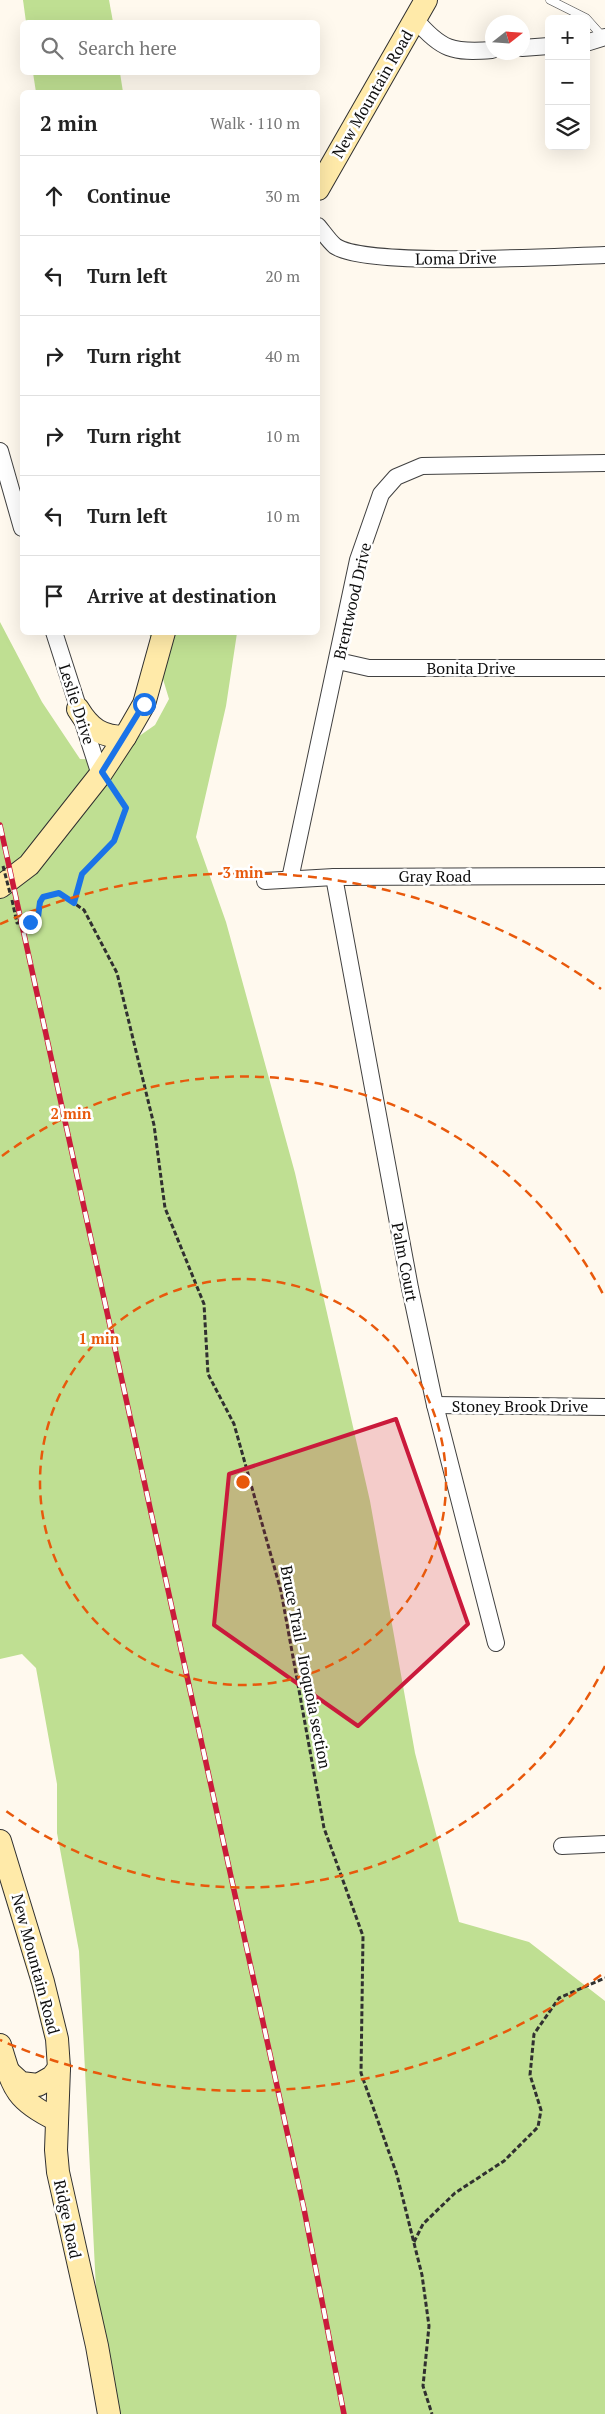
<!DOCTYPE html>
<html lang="en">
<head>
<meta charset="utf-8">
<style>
	body { margin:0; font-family:"PT Serif",serif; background:#f6f6f6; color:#222 }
	.controls { position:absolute; right:15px; top:15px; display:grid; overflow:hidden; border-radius:8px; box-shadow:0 5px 20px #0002 }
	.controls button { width:45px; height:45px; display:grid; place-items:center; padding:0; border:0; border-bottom:1px solid #e0e0e0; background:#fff; color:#222; font:25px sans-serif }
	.compass { position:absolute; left:485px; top:15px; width:45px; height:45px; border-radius:50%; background:#fff; box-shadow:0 5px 20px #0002; rotate:73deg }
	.stop { position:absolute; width:15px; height:15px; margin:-11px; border:4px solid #1a73e8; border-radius:50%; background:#fff }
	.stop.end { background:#1a73e8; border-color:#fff; box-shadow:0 1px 5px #0008 }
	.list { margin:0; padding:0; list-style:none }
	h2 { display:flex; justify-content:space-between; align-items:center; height:65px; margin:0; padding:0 20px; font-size:21px }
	h2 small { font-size:16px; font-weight:400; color:#767676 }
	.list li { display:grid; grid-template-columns:32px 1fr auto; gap:15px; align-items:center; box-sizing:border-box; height:80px; padding:0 20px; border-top:1px solid #e0e0e0 }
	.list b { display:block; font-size:19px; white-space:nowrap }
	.list em { font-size:16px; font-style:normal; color:#767676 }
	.icon { flex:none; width:28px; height:28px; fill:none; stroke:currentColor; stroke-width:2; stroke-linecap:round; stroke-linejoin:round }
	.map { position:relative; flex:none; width:605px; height:2414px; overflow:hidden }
	.search { position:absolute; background:#fff; box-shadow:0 5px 20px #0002; left:20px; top:20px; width:300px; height:55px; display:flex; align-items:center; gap:12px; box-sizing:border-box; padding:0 18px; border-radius:8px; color:#767676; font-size:19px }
	.panel { position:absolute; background:#fff; box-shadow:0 5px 20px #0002; left:20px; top:90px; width:300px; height:545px; border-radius:8px }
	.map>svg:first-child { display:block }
	.forest { fill:#bfdf92 }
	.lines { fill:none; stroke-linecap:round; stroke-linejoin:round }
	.service-casing { stroke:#414141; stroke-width:9 }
	.minor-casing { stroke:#414141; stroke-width:18 }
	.secondary-casing { stroke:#303030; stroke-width:24 }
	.path { stroke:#303030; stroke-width:3; stroke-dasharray:5 2.5; stroke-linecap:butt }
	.service { stroke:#fff; stroke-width:8 }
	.minor { stroke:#fff; stroke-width:16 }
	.secondary { stroke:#ffeaa9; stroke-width:22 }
	.rail-casing { stroke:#ca1a3b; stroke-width:5.5 }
	.rail { stroke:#fff; stroke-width:4; stroke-dasharray:11; stroke-linecap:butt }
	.path-bridge { stroke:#303030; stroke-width:3; stroke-dasharray:5 2.5; stroke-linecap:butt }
	.route { stroke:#1a73e8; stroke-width:6 }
	.marked { fill:#ca1a3b; fill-opacity:0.2; stroke:#ca1a3b; stroke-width:4; stroke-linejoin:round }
	.ring { fill:none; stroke:#e8590c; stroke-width:2.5; stroke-dasharray:9 6 }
	.labels { text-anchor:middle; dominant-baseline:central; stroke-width:5; stroke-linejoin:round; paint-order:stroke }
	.street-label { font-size:16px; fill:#0e0e0e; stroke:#fff }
	.centre { fill:#e8590c; stroke:#fff; stroke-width:2.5 }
	.ring-label { font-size:15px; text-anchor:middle; font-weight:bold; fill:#e8590c; stroke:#fff; stroke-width:5; stroke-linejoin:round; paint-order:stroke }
</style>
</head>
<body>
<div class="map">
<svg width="605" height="2414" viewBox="0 0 605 2414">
	<rect width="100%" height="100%" fill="#fff9ee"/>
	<g class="forest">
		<polygon points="23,0 109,0 113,22 26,22"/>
		<polygon points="33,73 120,73 123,92 36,92"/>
		<polygon points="0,622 42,702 80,759 105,760 155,725 169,699 149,633 237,633 226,706 196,837 226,922 295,1173 370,1501 415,1753 459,1922 529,1942 605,2001 605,2414 116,2414 98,2329 79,1951 57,1833 57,1784 36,1668 22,1654 0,1659"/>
	</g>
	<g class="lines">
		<defs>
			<polyline id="service" points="550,0 586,18 603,37"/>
			<g id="minor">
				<path d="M415 19C441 50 453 53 492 50"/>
				<polyline points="586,43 605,37"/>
				<polyline points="522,48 549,46"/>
				<path d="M318 226C323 232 329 241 335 246 367 268 557 256 605 255"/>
				<polyline points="0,451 22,528"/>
				<polyline points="54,632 100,775"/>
				<polyline points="338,661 369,668 605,668"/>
				<polyline points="334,877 410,1288 435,1405 496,1643"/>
				<polyline points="290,879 358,560 381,494 396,477 422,466 605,463"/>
				<polyline points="265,881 334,877 605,876"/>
				<polyline points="435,1405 605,1407"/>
				<polyline points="562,1846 605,1844"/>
			</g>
			<g id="secondary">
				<polyline points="318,189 426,0"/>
				<path d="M78 709C90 729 102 737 125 737"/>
				<polyline points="0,887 29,865 100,775 125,737 144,704 164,632"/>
				<polyline points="0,1841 43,1982 57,2039 59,2068 56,2150 58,2172 97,2346 109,2414"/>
				<path d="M0 2045C13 2088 15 2100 57 2120"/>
				<polyline points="9,2072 21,2083 38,2085 52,2077 59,2068"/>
			</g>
		</defs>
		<use href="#service" class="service-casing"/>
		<use href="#minor" class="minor-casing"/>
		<use href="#secondary" class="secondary-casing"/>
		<g class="path">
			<polyline points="12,900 17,923 30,922 38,917 39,902 43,897 59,893 84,910 117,973 154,1125 165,1208 204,1304 208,1374 234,1424 281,1591 324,1828 363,1936 361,2073 397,2175 422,2275 429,2326 423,2386 432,2414"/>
			<polyline points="74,903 82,874 114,841 126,808 112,787"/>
			<polyline points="414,2242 423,2224 455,2193 504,2161 538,2127 541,2110 530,2075 534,2034 559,1998 605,1978"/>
		</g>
		<use href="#service" class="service"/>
		<use href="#minor" class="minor"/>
		<use href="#secondary" class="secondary"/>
		<defs>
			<polyline id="rail" points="0,825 304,2209 344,2414"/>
		</defs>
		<use href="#rail" class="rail-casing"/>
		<use href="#rail" class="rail"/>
		<polyline class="path-bridge" points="3,866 10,893"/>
	</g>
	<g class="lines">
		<polyline class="route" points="30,922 38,917 40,902 43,897 59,893 74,903 82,874 114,841 126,808 102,772 144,704"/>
	</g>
	<path class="marked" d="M396 1419 468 1624 358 1726 214 1625 229 1474Z"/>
	<g class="ring">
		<circle cx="243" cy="1482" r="203"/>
		<path d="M605 1666A406 406 0 0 1 2 1808M2 1156A406 406 0 0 1 605 1298"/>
		<path d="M601 1975A609 609 0 0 1 0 2040M0 924A609 609 0 0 1 601 989"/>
	</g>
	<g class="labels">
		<g class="street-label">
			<text transform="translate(372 94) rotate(-60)">New Mountain Road</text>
			<text transform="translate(456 258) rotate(-1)">Loma Drive</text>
			<text transform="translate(352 601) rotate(-77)">Brentwood Drive</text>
			<text x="471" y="668">Bonita Drive</text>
			<text transform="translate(77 704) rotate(72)">Leslie Drive</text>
			<text x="435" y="876">Gray Road</text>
			<text transform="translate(405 1262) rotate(79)">Palm Court</text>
			<text x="520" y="1406">Stoney Brook Drive</text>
			<text transform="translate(306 1667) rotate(79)">Bruce Trail - Iroquoia section</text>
			<text transform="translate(36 1964) rotate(75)">New Mountain Road</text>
			<text transform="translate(68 2219) rotate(78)">Ridge Road</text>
		</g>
	</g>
	<circle cx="243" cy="1482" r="8" class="centre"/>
	<g class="ring-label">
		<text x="243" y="878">3 min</text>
		<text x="71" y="1119">2 min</text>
		<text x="99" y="1344">1 min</text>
	</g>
</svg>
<div class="controls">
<button>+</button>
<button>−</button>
<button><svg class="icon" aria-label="layers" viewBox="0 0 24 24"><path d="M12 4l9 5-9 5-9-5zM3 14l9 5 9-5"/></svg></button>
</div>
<svg class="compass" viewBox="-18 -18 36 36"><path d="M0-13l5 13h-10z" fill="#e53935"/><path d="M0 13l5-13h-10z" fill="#767676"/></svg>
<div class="stop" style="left:144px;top:704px"></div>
<div class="stop end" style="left:30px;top:922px"></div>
<div class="search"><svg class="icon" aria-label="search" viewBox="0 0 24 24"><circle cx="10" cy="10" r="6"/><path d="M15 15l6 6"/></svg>Search here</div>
<section class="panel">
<h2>2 min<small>Walk · 110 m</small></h2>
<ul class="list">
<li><svg class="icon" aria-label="ahead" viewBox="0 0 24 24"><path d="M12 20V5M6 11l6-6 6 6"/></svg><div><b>Continue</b></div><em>30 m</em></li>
<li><svg class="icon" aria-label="left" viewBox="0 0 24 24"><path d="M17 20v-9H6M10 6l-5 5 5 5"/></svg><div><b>Turn left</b></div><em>20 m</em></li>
<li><svg class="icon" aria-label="right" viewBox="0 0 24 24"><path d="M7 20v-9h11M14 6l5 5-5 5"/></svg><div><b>Turn right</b></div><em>40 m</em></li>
<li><svg class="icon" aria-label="right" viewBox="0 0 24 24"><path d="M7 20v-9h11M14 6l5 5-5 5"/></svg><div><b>Turn right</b></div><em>10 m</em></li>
<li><svg class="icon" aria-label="left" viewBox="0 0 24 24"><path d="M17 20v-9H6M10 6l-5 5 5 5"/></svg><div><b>Turn left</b></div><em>10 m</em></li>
<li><svg class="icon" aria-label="arrive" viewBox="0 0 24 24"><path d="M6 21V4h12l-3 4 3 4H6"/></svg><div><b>Arrive at destination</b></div></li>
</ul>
</section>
</div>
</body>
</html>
